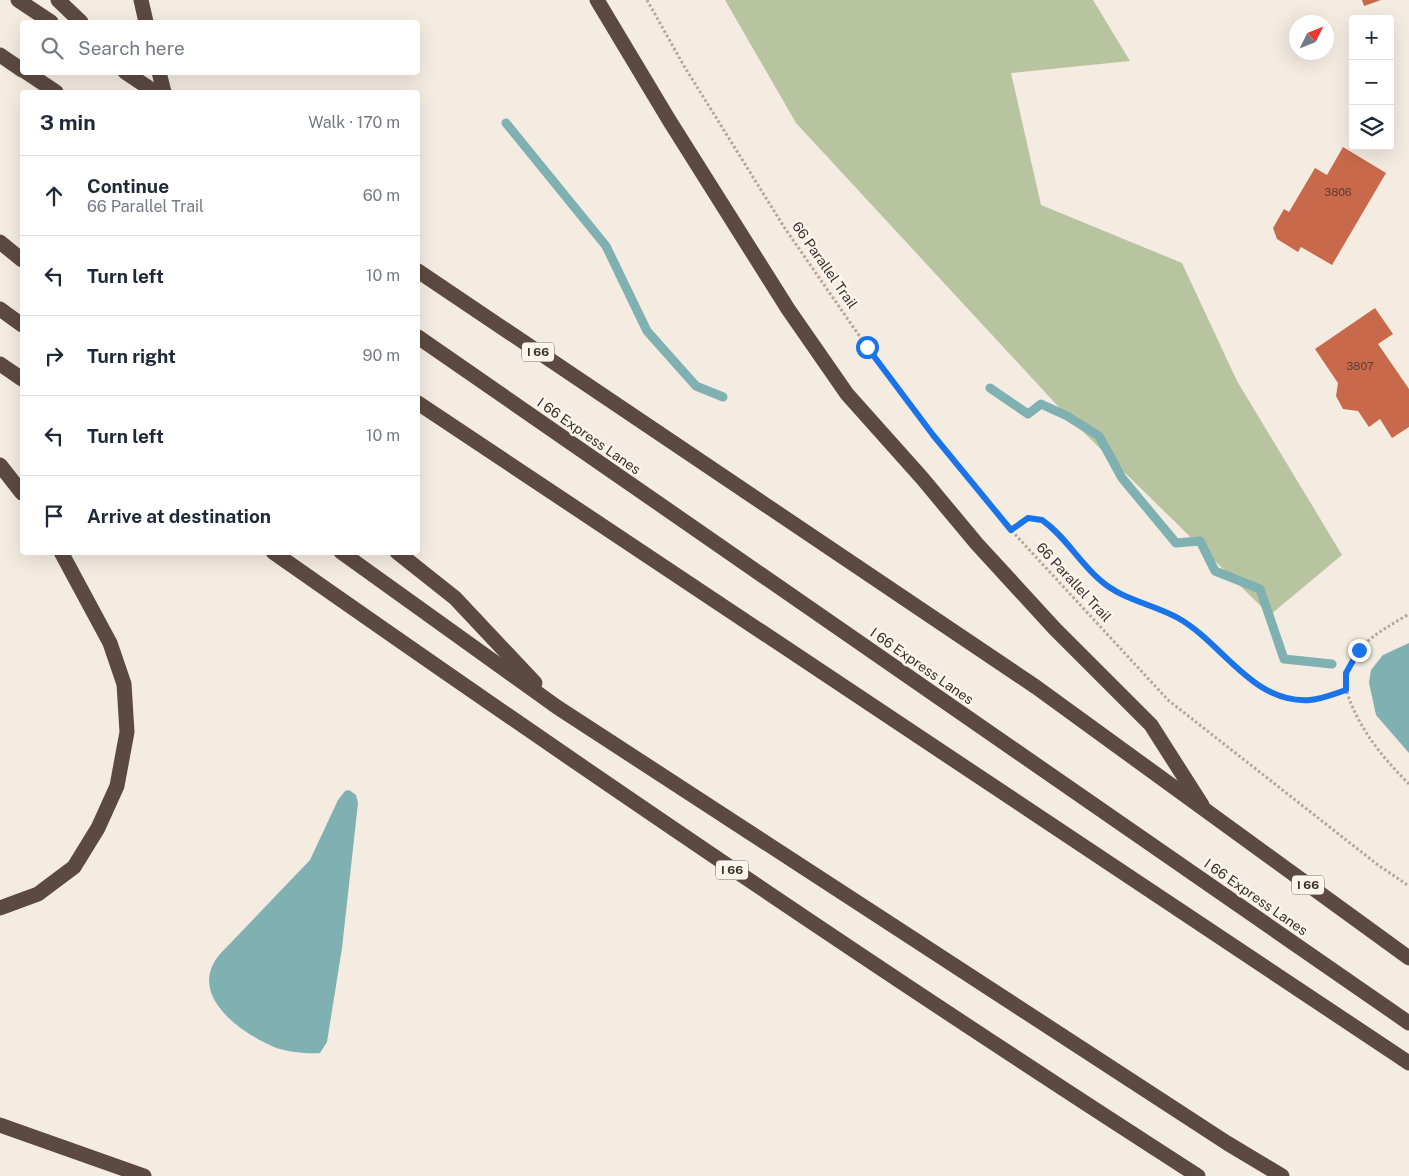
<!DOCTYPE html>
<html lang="en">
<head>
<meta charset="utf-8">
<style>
	body { margin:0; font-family:"Public Sans",sans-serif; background:#f2f2f3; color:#1f2937 }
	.controls { position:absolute; right:15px; top:15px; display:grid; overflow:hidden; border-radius:5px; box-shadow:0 5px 20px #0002 }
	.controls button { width:45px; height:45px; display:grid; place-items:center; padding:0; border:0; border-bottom:1px solid #e0e1e3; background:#fff; color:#1f2937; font:25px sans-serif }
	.compass { position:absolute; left:1289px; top:15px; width:45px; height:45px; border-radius:50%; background:#fff; box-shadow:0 5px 20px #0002; rotate:47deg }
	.stop { position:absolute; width:15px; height:15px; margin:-11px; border:4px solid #1a73e8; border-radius:50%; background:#fff }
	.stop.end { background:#1a73e8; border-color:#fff; box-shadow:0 1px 5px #0008 }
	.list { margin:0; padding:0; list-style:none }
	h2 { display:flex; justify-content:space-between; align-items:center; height:65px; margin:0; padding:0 20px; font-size:21px }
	h2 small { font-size:16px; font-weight:400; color:#747a83 }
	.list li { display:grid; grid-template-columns:32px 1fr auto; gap:15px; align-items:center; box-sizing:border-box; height:80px; padding:0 20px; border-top:1px solid #e0e1e3 }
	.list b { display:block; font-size:19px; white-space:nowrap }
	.list p { margin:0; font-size:16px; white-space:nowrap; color:#747a83 }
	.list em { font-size:16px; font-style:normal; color:#747a83 }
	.icon { flex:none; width:28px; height:28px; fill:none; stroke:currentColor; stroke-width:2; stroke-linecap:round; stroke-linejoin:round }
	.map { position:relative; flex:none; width:1409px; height:1176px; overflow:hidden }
	.search { position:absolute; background:#fff; box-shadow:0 5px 20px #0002; left:20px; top:20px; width:400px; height:55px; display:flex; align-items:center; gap:12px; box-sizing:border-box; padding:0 18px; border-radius:5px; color:#747a83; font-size:19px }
	.panel { position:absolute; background:#fff; box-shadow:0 5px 20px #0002; left:20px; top:90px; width:400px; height:465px; border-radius:5px }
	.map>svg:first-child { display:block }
	.green { fill:#b8c4a0 }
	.water { fill:#7fb0b2 }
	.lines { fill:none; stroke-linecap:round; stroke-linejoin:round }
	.stream { stroke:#7fb0b2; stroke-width:9 }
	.building { fill:#c8694b }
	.path { stroke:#b9a596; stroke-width:3; stroke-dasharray:2.5 2.5; stroke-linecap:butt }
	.highway { stroke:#5c4a42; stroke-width:15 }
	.route { stroke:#1a73e8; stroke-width:6 }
	.labels { text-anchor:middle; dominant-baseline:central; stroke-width:5; stroke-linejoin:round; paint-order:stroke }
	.number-label { font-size:11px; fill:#5e3e33 }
	.shield { fill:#fbf5ee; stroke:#756b66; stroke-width:1 }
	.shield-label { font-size:12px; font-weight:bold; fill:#3b302b }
	.street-label { font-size:14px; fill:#3b302b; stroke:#fbf5ee }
</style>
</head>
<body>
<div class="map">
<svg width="1409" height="1176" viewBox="0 0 1409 1176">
	<rect width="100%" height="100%" fill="#f4ebe1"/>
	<polygon class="green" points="725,0 1093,0 1130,61 1011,73 1041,205 1182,263 1237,381 1342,555 1270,615 1067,416 796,123"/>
	<g class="water">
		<polygon points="1409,643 1409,753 1376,715 1369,683 1371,670 1383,655"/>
		<path d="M349 790 356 795 358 803 342 948 327 1042 320 1053C305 1054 287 1052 274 1047 239 1032 186 994 220 954L310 860 338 800 345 791Z"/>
	</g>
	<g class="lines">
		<g class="stream">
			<polyline points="506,123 606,246 647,331 696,386 723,397"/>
			<polyline points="990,388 1028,414 1041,404 1067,416 1099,436 1122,478 1176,543 1200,541 1215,571 1260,589 1284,659 1332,664"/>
		</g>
	</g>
	<g class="building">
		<polygon points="1362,0 1381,0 1364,6"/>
		<polygon points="1343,147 1386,173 1332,265 1301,247 1298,252 1277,239 1273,228 1284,209 1289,212 1315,168 1327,175"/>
		<polygon points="1375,308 1393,334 1378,344 1409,389 1409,427 1392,438 1380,419 1369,427 1358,411 1343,409 1336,396 1338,383 1315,349"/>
	</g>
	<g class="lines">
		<g class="path">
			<polyline points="647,0 684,66 784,227 867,347 933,435 1011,530 1168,700 1378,865 1409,886"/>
			<path d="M1011 530 1028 518 1043 520C1065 536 1079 562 1100 580 1122 600 1153 604 1178 618 1223 643 1252 704 1310 700 1322 699 1334 694 1346 690 1359 729 1381 756 1409 784"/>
			<path d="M1346 690C1347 647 1376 634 1409 614"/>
		</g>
		<g class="highway">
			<polyline points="18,0 51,22"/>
			<polyline points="58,0 81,22"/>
			<polyline points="141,0 146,22"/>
			<polyline points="597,0 669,120 788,309 847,394 922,478 977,544 1055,629 1151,725 1202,805"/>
			<polyline points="0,55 22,70"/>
			<polyline points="26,72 56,92"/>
			<polyline points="125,72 155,92"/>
			<polyline points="159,72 164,92"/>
			<polyline points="0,242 22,260"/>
			<polyline points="418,271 1036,687 1409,958"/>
			<polyline points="0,309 22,325"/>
			<polyline points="418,337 1409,1023"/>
			<polyline points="0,364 22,379"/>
			<polyline points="418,403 1409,1063"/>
			<polyline points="0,465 22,493"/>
			<path d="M273 552C578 766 885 975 1198 1176"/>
			<polyline points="341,552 557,707 1227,1143 1282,1176"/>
			<polyline points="397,552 455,598 535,683"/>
			<polyline points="0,908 38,894 74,867 98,828 117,786 127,732 124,684 110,643 61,552"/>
			<polyline points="0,1125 144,1176"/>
		</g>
	</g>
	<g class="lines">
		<path class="route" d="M867 347 933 435 1011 530 1028 518 1042 520C1065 536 1079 562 1100 580 1122 600 1153 604 1178 618 1223 643 1252 704 1310 700 1322 699 1334 694 1346 690V673L1359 650"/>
	</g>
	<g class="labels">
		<g class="number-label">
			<text x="1338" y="192">3806</text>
			<text x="1360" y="366">3807</text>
		</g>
		<g class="shield">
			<rect x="522" y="342.5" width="32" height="19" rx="4"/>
			<rect x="716" y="860.5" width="32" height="19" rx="4"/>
			<rect x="1292" y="875.5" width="32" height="19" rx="4"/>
		</g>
		<g class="shield-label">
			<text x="538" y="352">I 66</text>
			<text x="732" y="870">I 66</text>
			<text x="1308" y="885">I 66</text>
		</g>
		<g class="street-label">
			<text transform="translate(825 265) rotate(55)">66 Parallel Trail</text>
			<text transform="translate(589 436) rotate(35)">I 66 Express Lanes</text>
			<text transform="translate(1074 582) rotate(47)">66 Parallel Trail</text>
			<text transform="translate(922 666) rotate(35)">I 66 Express Lanes</text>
			<text transform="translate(1256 897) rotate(35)">I 66 Express Lanes</text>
		</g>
	</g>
</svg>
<div class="controls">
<button>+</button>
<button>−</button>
<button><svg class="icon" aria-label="layers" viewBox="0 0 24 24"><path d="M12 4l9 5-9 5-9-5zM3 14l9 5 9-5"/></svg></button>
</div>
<svg class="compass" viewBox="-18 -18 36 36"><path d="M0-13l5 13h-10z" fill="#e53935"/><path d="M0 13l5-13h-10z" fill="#747a83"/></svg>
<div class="stop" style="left:867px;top:347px"></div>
<div class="stop end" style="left:1359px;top:650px"></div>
<div class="search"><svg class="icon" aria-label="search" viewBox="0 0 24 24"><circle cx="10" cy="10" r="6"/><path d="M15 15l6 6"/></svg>Search here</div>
<section class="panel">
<h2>3 min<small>Walk · 170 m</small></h2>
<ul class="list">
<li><svg class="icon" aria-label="ahead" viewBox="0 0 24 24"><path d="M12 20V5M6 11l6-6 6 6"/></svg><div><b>Continue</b><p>66 Parallel Trail</p></div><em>60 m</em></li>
<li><svg class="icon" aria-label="left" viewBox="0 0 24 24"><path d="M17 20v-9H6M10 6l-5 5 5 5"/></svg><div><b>Turn left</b></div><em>10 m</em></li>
<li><svg class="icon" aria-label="right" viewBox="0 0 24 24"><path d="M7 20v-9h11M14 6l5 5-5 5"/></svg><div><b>Turn right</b></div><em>90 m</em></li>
<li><svg class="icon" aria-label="left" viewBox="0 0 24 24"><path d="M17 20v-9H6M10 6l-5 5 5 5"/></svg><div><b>Turn left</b></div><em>10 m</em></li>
<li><svg class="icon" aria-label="arrive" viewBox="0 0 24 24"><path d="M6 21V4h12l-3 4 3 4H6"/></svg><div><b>Arrive at destination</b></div></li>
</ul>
</section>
</div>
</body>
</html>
